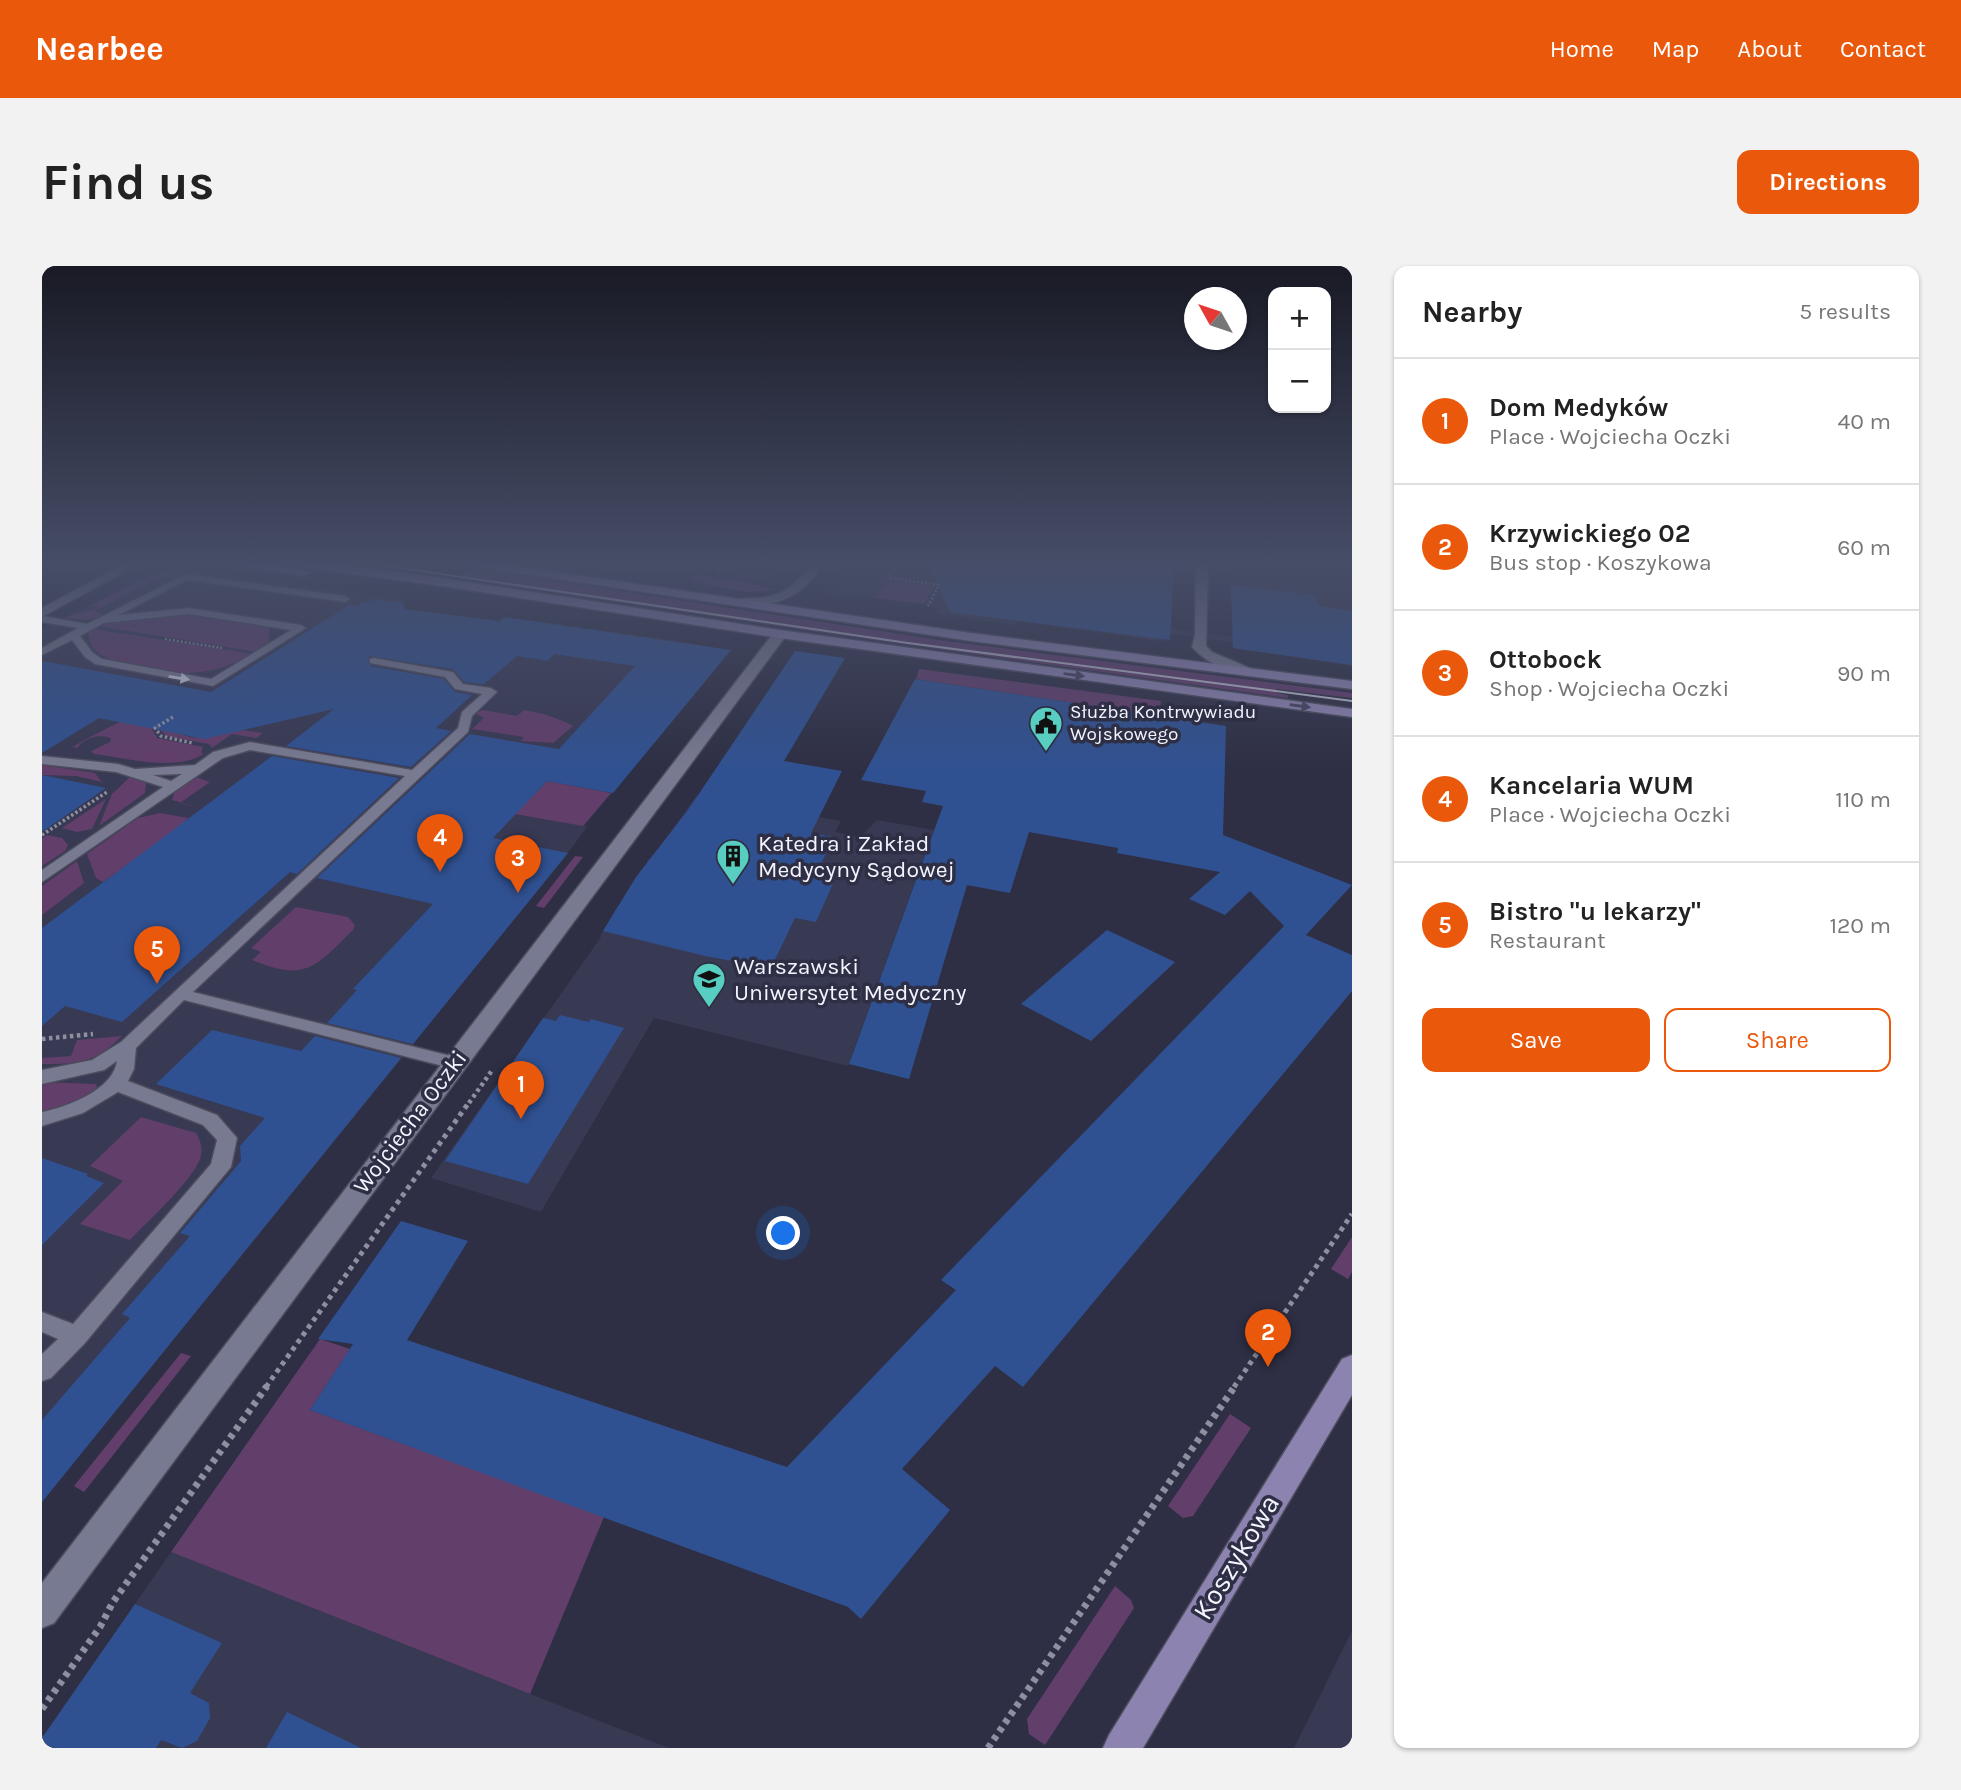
<!DOCTYPE html>
<html lang="en">
<head>
<meta charset="utf-8">
<style>
	body { margin:0; font-family:Karla,sans-serif; background:#f2f2f2; color:#222 }
	.controls { position:absolute; right:21px; top:21px; display:grid; overflow:hidden; border-radius:14px; box-shadow:0 2px 5px #0004 }
	.controls button { width:63px; height:63px; display:grid; place-items:center; padding:0; border:0; border-bottom:2px solid #e0e0e0; background:#fff; color:#222; font:35px sans-serif }
	.compass { position:absolute; left:1142px; top:21px; width:63px; height:63px; border-radius:50%; background:#fff; box-shadow:0 2px 5px #0004; rotate:310deg }
	.you { position:absolute; left:742px; top:968px; width:24px; height:24px; margin:-18px; border:5px solid #fff; border-radius:50%; background:#1a73e8; box-shadow:0 0 0 10px #1a73e833 }
	.badge { display:grid; place-items:center; width:46px; height:46px; border-radius:50%; background:#ea580c; color:#fff; font-size:23px; font-weight:700 }
	.pin { position:absolute; translate:-50% -58px; filter:drop-shadow(0 2px 4px #0008) }
	.pin::after { content:''; position:absolute; top:37px; width:24px; height:21px; background:inherit; clip-path:polygon(0 0,100% 0,50% 100%) }
	.list { margin:0; padding:0; list-style:none }
	h2 { display:flex; justify-content:space-between; align-items:center; height:91px; margin:0; padding:0 28px; font-size:30px }
	h2 small { font-size:23px; font-weight:400; color:#767676 }
	.list li { display:grid; grid-template-columns:46px 1fr auto; gap:21px; align-items:center; box-sizing:border-box; height:126px; padding:0 28px; border-top:2px solid #e0e0e0 }
	.list b { display:block; font-size:26px; white-space:nowrap }
	.list p { margin:0; font-size:23px; white-space:nowrap; color:#767676 }
	.list em { font-size:23px; font-style:normal; color:#767676 }
	.actions { display:flex; gap:14px; padding:21px 28px }
	.actions a { flex:1; padding:16px 0; border:2px solid #ea580c; border-radius:14px; text-align:center; font-size:24px; color:#ea580c }
	.actions .main { background:#ea580c; color:#fff }
	.map { position:relative; flex:none; width:1310px; height:1482px; overflow:hidden; border-radius:14px }
	header { display:flex; align-items:center; gap:42px; box-sizing:border-box; height:98px; padding:0 35px; background:#ea580c; color:#fff }
	header strong { font-size:33px }
	nav { display:flex; gap:38px; margin-inline-start:auto; font-size:24px }
	.intro { display:flex; align-items:center; justify-content:space-between; box-sizing:border-box; height:168px; padding:0 42px }
	h1 { margin:0; font-size:49px }
	.button { padding:18px 32px; border-radius:14px; background:#ea580c; color:#fff; font-size:24px; font-weight:700 }
	main { display:flex; gap:42px; padding:0 42px }
	aside { flex:1; background:#fff; border-radius:14px; box-shadow:0 2px 5px #0004 }
	.map>svg:first-child { display:block }
	.built { fill:#383953 }
	.green { fill:#623e6b }
	.building { fill:#305191 }
	.lines { fill:none; stroke-linecap:round; stroke-linejoin:round }
	.lane-casing { stroke:#4c4c5d; stroke-width:3 }
	.street-casing { stroke:#4c4c5d; stroke-width:3 }
	.secondary-casing { stroke:#4c4c5d; stroke-width:3 }
	.path-far4 { stroke:#8e8fa0; stroke-width:2.5; stroke-dasharray:2 2; stroke-linecap:butt }
	.path-far3 { stroke:#8e8fa0; stroke-width:3.5; stroke-dasharray:2.5 2.5; stroke-linecap:butt }
	.path-far2 { stroke:#8e8fa0; stroke-width:4.5; stroke-dasharray:3.5 3.5; stroke-linecap:butt }
	.path-far1 { stroke:#8e8fa0; stroke-width:5; stroke-dasharray:4.5 4.5; stroke-linecap:butt }
	.path { stroke:#8e8fa0; stroke-width:7; stroke-dasharray:5 5; stroke-linecap:butt }
	.lane { fill:#787a91; fill-rule:evenodd }
	.street { fill:#787a91; fill-rule:evenodd }
	.secondary { fill:#8d83b0; fill-rule:evenodd }
	.tram { stroke:#bcbdcb; stroke-width:2 }
	.oneway { fill:#46445f }
	.oneway2 { fill:#cecfde }
	.labels { text-anchor:middle; dominant-baseline:central; stroke-width:7; stroke-linejoin:round; paint-order:stroke }
	.far-poi-label { font-size:19px; fill:#f3f4ff; stroke:#2e2f44; text-anchor:start }
	.poi-label { font-size:23px; fill:#f3f4ff; stroke:#2e2f44; text-anchor:start }
	.street-label { font-size:23px; fill:#f3f4ff; stroke:#2e2f44 }
	.near-street-label { font-size:28px; fill:#f3f4ff; stroke:#2e2f44 }
</style>
</head>
<body>
<header>
<strong>Nearbee</strong>
<nav><a>Home</a><a>Map</a><a>About</a><a>Contact</a></nav>
</header>
<div class="intro"><h1>Find us</h1><a class="button">Directions</a></div>
<main>
<div class="map">
<svg width="1310" height="1482" viewBox="0 0 1310 1482">
	<rect width="100%" height="100%" fill="#2e2f44"/>
	<g class="built">
		<polygon points="655,296 745,296 734,310 708,312 670,305 675,299"/>
		<polygon points="808,296 1132,296 1123,362 1191,371 1189,296 1310,296 1310,400 1191,382 1190,376 1123,367 1123,376 976,355 974,359 894,348 896,342 882,338 786,327"/>
		<polygon points="133,303 366,334 361,337 363,343 456,356 462,351 631,374 673,382 681,389 662,417 542,560 545,561 526,587 0,1236 0,362 112,308"/>
		<polygon points="655,529 799,555 793,566 818,571 835,554 892,564 806,800 612,752 499,946 389,912 559,671 558,670 572,646 596,611 593,611 599,608 600,606 598,605 603,602 606,593 609,593 611,591 608,590 613,588"/>
		<polygon points="129,1286 488,1428 627,1482 0,1482 0,1472"/>
		<polygon points="1310,1365 1310,1482 1252,1482 1298,1389"/>
	</g>
	<g class="green">
		<polygon points="428,302 897,374 1310,427 1310,432 1234,423 1235,427 1245,429 1246,432 789,368 414,312 429,304"/>
		<path d="M133 303 167 307H146L136 312 117 311 52 345 64 349 44 354 23 352C34 346 44 347 56 341L48 340 112 308Z"/>
		<polygon points="655,309 699,315 733,324 704,326 649,315"/>
		<polygon points="845,314 892,320 882,338 833,332"/>
		<polygon points="145,348 224,360 228,364 226,368 228,374 215,385 209,385 56,360 74,355"/>
		<path d="M51 363 205 387 209 389C191 399 167 407 146 407 125 408 65 399 52 383 48 379 48 373 46 368Z"/>
		<polygon points="877,403 1119,435 1117,450 874,413"/>
		<path d="M441 444 475 450 482 444C500 447 514 451 531 460L511 477 479 475 482 471 430 463 442 452 433 447Z"/>
		<path d="M92 448 129 450 110 463 115 472 161 481 159 487 162 488C132 506 86 492 52 488L49 485 68 476 69 472C56 468 44 471 35 482L31 481C51 468 72 460 92 448Z"/>
		<polygon points="117,462 152,472 184,462 221,467 214,472 190,468 170,482 167,478 124,470"/>
		<polygon points="0,499 53,507 60,516 34,510 0,509"/>
		<polygon points="88,511 104,517 103,527 57,560 70,528"/>
		<polygon points="154,511 168,516 138,537 161,543 130,534 133,525"/>
		<polygon points="505,515 569,527 541,560 467,547 460,528 488,533"/>
		<polygon points="64,533 50,563 35,566 20,562"/>
		<polygon points="118,547 146,552 142,557 61,616 54,612 45,588 96,552"/>
		<polygon points="5,569 20,572 26,579 23,585 0,600 0,573"/>
		<polygon points="533,590 541,591 502,642 494,640"/>
		<polygon points="35,595 42,617 0,649 0,620"/>
		<path d="M254 641 306 651 313 659 311 664C274 700 264 717 210 694L219 686 209 682Z"/>
		<path d="M80 770C52 797 38 798 0 798V792L29 790 35 774Z"/>
		<polygon points="0,816 54,818 55,821 53,825 31,838 0,845"/>
		<path d="M99 851 154 867C158 875 161 880 159 889 155 911 105 956 88 974L38 958 81 915 48 900Z"/>
		<polygon points="1310,971 1310,1006 1306,1013 1289,1003"/>
		<polygon points="278,1073 308,1083 268,1144 562,1251 488,1428 129,1286"/>
		<polygon points="139,1087 149,1090 42,1226 32,1220"/>
		<polygon points="1188,1148 1209,1162 1151,1250 1141,1252 1126,1240"/>
		<polygon points="1073,1320 1089,1334 1092,1342 1003,1479 987,1468 985,1453"/>
	</g>
	<g class="building">
		<polygon points="886,296 1132,296 1128,374 908,346"/>
		<polygon points="1189,319 1274,329 1276,340 1310,345 1310,399 1191,382"/>
		<polygon points="337,334 361,337 363,343 457,355 462,351 689,384 571,527 505,515 451,572 526,587 371,778 285,757 315,724 311,723 391,638 275,612 428,468 517,483 593,400 512,388 506,395 475,390 442,418 422,416 411,403 327,390 328,400 402,413 413,426 430,429 394,462 409,465 369,501 244,480 292,443 162,473 57,452 0,487 0,395 169,426 307,339 316,340 321,336"/>
		<polygon points="753,385 803,392 742,495 800,505 769,567 792,571 772,612 792,615 774,656 753,652 729,702 663,690 561,665 594,611 646,544"/>
		<polygon points="873,413 1184,460 1181,569 1310,619 1264,669 1310,689 1310,725 981,1121 953,1100 860,1203 908,1244 819,1353 806,1341 268,1144 311,1078 276,1073 359,955 426,975 365,1074 745,1201 914,1024 899,1014 1242,660 1208,625 1183,649 1147,633 1178,606 1075,587 1076,582 987,566 968,627 925,619 867,813 807,798 901,540 880,536 884,525 819,514"/>
		<polygon points="230,490 357,512 255,608 248,606 80,756 23,740 0,760 0,662"/>
		<polygon points="0,509 64,522 0,566"/>
		<polygon points="1065,664 1133,696 1049,775 979,738"/>
		<polygon points="518,749 547,756 549,753 582,762 486,918 403,895 501,752 514,755"/>
		<polygon points="170,764 259,785 273,770 359,792 0,1236 0,1154 88,1052 80,1048 148,970 138,967 199,895 198,880 223,852 114,818"/>
		<polygon points="0,892 46,908 44,910 62,917 0,979"/>
		<polygon points="93,1338 180,1377 148,1427 167,1437 168,1452 155,1475 140,1482 119,1474 114,1482 0,1482 0,1472"/>
		<polygon points="245,1446 319,1482 224,1482"/>
	</g>
	<g class="lines">
		<defs>
			<g id="lane">
				<path d="M144 308 303 330 308 333 303 336 145 314 77 349 147 342 259 359 264 362 171 420 53 398 43 391 30 374 0 389V382L36 362 0 356V350L45 358ZM147 348 249 364 169 413 60 393 51 387 38 370 62 357Z"/>
				<path d="M332 392 411 406 421 418 449 422 455 426 430 450 426 466 151 726 413 791 420 792 422 797 420 802 413 803 142 734 94 782 92 803 86 815 175 849 195 872 189 901 43 1077 9 1112 0 1115V1088L16 1073 0 1066V1046L31 1058 169 898 175 874 161 859 76 826 41 847 0 860V846C25 841 71 824 75 795L62 804 0 818V804L50 794 79 776 363 510 208 484 181 492 0 616V604L121 521 74 506 0 498V490L76 498 93 503 153 499 171 486 208 476 370 504 416 462 420 446 440 428 413 423 403 411 328 397V393ZM140 508 129 515 111 509Z"/>
			</g>
			<g id="street">
				<polygon points="86,296 100,296 0,351 0,342"/>
				<path d="M772 296H783C764 323 749 337 715 339 707 339 700 341 694 336 700 331 707 332 716 332 743 330 755 317 772 296Z"/>
				<path d="M1154 296H1166L1164 380 1170 386 1210 403V409C1192 412 1161 394 1150 381L1153 369Z"/>
				<polygon points="738,364 744,368 743,371 12,1357 0,1362 0,1317 733,365"/>
			</g>
			<g id="secondary">
				<polygon points="175,296 208,296 262,304 268,307 262,310"/>
				<polygon points="241,296 275,296 406,313 738,364 1310,443 1310,451 738,372 406,321 246,299"/>
				<polygon points="415,296 446,296 929,367 1310,415 1310,423 929,375 420,299"/>
				<polygon points="1310,1089 1310,1129 1101,1482 1061,1482 1067,1469 1300,1093"/>
			</g>
		</defs>
		<use href="#lane" class="lane-casing"/>
		<use href="#street" class="street-casing"/>
		<use href="#secondary" class="secondary-casing"/>
		<g class="path-far4">
			<polyline points="858,296 847,312 897,319 886,340"/>
			<polyline points="646,298 648,296"/>
			<polyline points="674,308 685,296"/>
			<polyline points="123,373 180,382"/>
		</g>
		<g class="path-far3">
			<polyline points="131,451 113,462 119,470 150,477"/>
			<polyline points="0,569 65,526"/>
		</g>
		<g class="path-far2">
			<polyline points="0,773 51,768"/>
			<polyline points="427,837 451,803"/>
		</g>
		<g class="path-far1">
			<polyline points="224,1121 428,835"/>
			<polyline points="1192,1121 1310,948"/>
		</g>
		<g class="path">
			<polyline points="0,1443 58,1361 71,1336 225,1120"/>
			<polyline points="946,1482 1193,1120"/>
		</g>
		<use href="#lane" class="lane"/>
		<use href="#street" class="street"/>
		<use href="#secondary" class="secondary"/>
		<polyline class="tram" points="318,296 866,377 1310,435"/>
	</g>
	<defs><path id="oneway-solid" d="M-6-.8H1V-3.2L6.5 0L1 3.2V.8H-6Z" transform="scale(1.75)"/></defs>
	<g class="oneway">
		<use href="#oneway-solid" transform="translate(1032 409) rotate(8)"/>
		<use href="#oneway-solid" transform="translate(1258 440) rotate(8)"/>
	</g>
	<use class="oneway2" href="#oneway-solid" transform="translate(137 412) rotate(9)"/>
	<linearGradient id="sky" x2="0" y2="1"><stop stop-color="#191a25"/><stop offset="0.59" stop-color="#464d67"/><stop offset="1" stop-color="#464d67" stop-opacity="0"/></linearGradient>
	<rect width="1310" height="504" fill="url(#sky)"/>
	<defs>
		<symbol id="civic-pin" viewBox="-11 -11 22 30"><path d="M0 17L-7.5 6A9.5 9.5 0 1 1 7.5 6Z" fill="#57cec1" stroke="#2e2f44"/><path d="M-.6-6.5H3V-4.5H.6V-3L4-1V1h2V6H-6V1h2V-1L-.6-3ZM-1.2 2.5V6h2.4V2.5Z" fill="#111"/></symbol>
		<symbol id="building-pin" viewBox="-11 -11 22 30"><path d="M0 17L-7.5 6A9.5 9.5 0 1 1 7.5 6Z" fill="#57cec1" stroke="#2e2f44"/><path d="M-4-6H4V6H1V3H-1V6H-4ZM-2.5-4.3h1.7v1.8h-1.7ZM.8-4.3h1.7v1.8H.8ZM-2.5-1h1.7V.8h-1.7ZM.8-1h1.7V.8H.8Z" fill="#111"/></symbol>
		<symbol id="university-pin" viewBox="-11 -11 22 30"><path d="M0 17L-7.5 6A9.5 9.5 0 1 1 7.5 6Z" fill="#57cec1" stroke="#2e2f44"/><path d="M0-5L7-2L0 1L-7-2ZM-4 1L0 2.5L4 1V4Q0 6-4 4Z" fill="#111"/></symbol>
	</defs>
	<g fill-rule="evenodd">
		<use href="#civic-pin" x="985" y="438" width="38" height="52"/>
		<use href="#building-pin" x="672" y="571" width="38" height="52"/>
		<use href="#university-pin" x="648" y="694" width="38" height="52"/>
	</g>
	<g class="labels">
		<g class="far-poi-label">
			<text x="1028" y="446">Służba Kontrwywiadu<tspan x="1028" dy="22">Wojskowego</tspan></text>
		</g>
		<g class="poi-label">
			<text x="716" y="577">Katedra i Zakład<tspan x="716" dy="26">Medycyny Sądowej</tspan></text>
			<text x="692" y="700">Warszawski<tspan x="692" dy="26">Uniwersytet Medyczny</tspan></text>
		</g>
		<g class="street-label">
			<text transform="translate(368 856) rotate(-53)">Wojciecha Oczki</text>
		</g>
		<g class="near-street-label">
			<text transform="translate(1194 1291) rotate(-59)">Koszykowa</text>
		</g>
	</g>
</svg>
<div class="controls">
<button>+</button>
<button>−</button>
</div>
<svg class="compass" viewBox="-18 -18 36 36"><path d="M0-13l5 13h-10z" fill="#e53935"/><path d="M0 13l5-13h-10z" fill="#767676"/></svg>
<div class="you"></div>
<div class="pin badge" style="left:479px;top:853px">1</div>
<div class="pin badge" style="left:1226px;top:1101px">2</div>
<div class="pin badge" style="left:476px;top:627px">3</div>
<div class="pin badge" style="left:398px;top:606px">4</div>
<div class="pin badge" style="left:115px;top:718px">5</div>
</div>
<aside>
<h2>Nearby<small>5 results</small></h2>
<ul class="list">
<li><span class="badge">1</span><div><b>Dom Medyków</b><p>Place · Wojciecha Oczki</p></div><em>40 m</em></li>
<li><span class="badge">2</span><div><b>Krzywickiego 02</b><p>Bus stop · Koszykowa</p></div><em>60 m</em></li>
<li><span class="badge">3</span><div><b>Ottobock</b><p>Shop · Wojciecha Oczki</p></div><em>90 m</em></li>
<li><span class="badge">4</span><div><b>Kancelaria WUM</b><p>Place · Wojciecha Oczki</p></div><em>110 m</em></li>
<li><span class="badge">5</span><div><b>Bistro &quot;u lekarzy&quot;</b><p>Restaurant</p></div><em>120 m</em></li>
</ul>
<div class="actions"><a class="main">Save</a><a>Share</a></div>
</aside>
</main>
</body>
</html>
